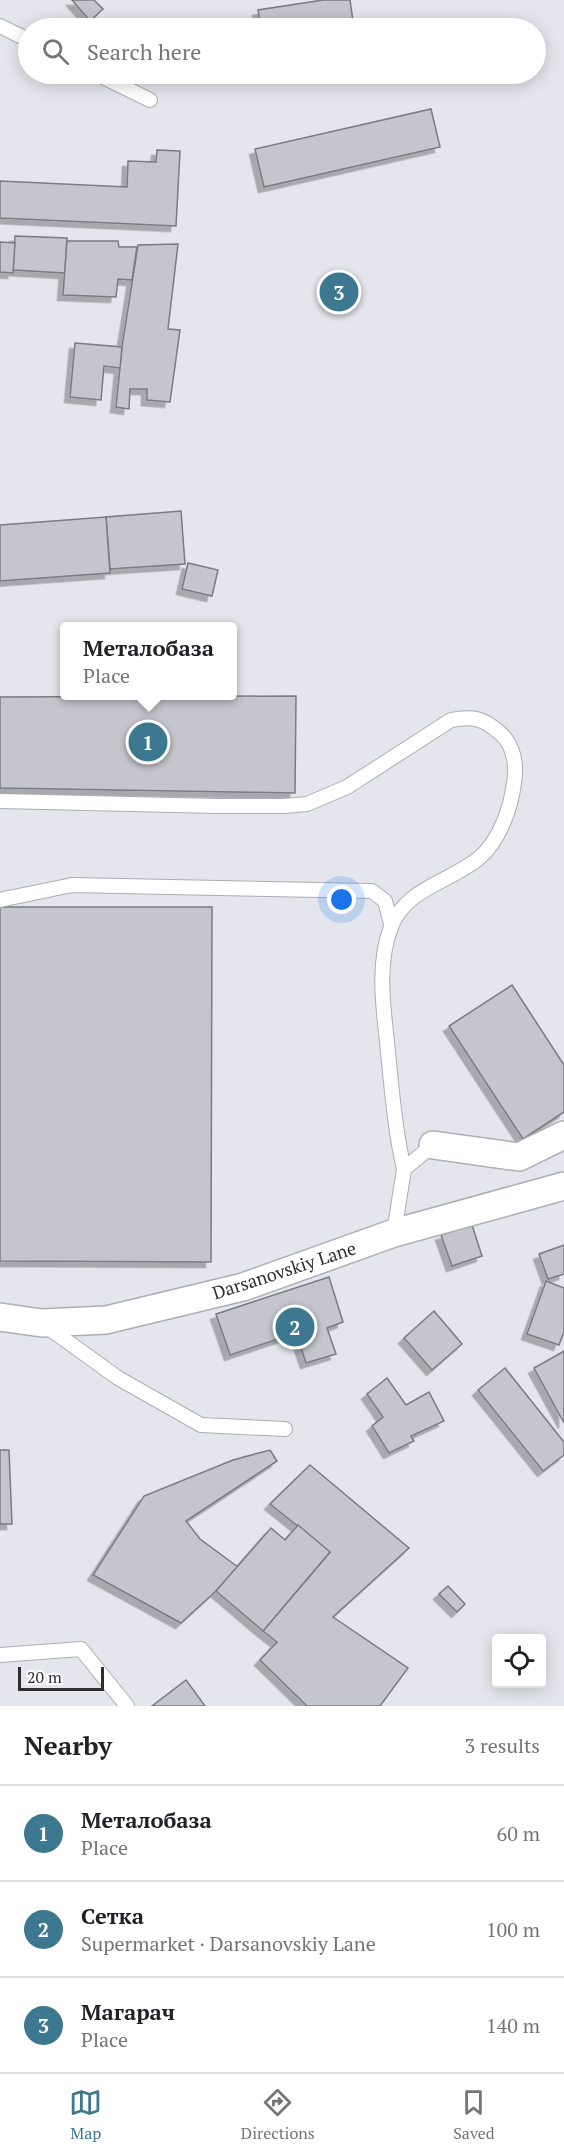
<!DOCTYPE html>
<html lang="en">
<head>
<meta charset="utf-8">
<style>
	body { margin:0; font-family:"PT Serif",serif; background:#f6f6f6; color:#202124 }
	.controls { position:absolute; right:18px; bottom:18px; display:grid; overflow:hidden; border-radius:6px; box-shadow:0 3px 15px #0003 }
	.controls button { width:54px; height:54px; display:grid; place-items:center; padding:0; border:0; border-bottom:2px solid #e0e0e0; background:#fff; color:#202124; font:30px sans-serif }
	.scale { position:absolute; left:18px; bottom:15px; width:86px; box-sizing:border-box; padding-left:6px; border:3px solid #2e2e31; border-top:0; font-size:16px; line-height:21px; white-space:nowrap; color:#2e2e31; -webkit-text-stroke:4px #fff; paint-order:stroke }
	.you { position:absolute; left:342px; top:900px; width:21px; height:21px; margin:-15px; border:4px solid #fff; border-radius:50%; background:#1a73e8; box-shadow:0 0 0 9px #1a73e833 }
	.badge { display:grid; place-items:center; width:39px; height:39px; border-radius:50%; background:#3c788f; color:#fff; font-size:20px; font-weight:700 }
	.pin { position:absolute; translate:-50% -50%; border:3px solid #fff; box-shadow:0 2px 6px #0006 }
	.popup { position:absolute; left:60px; top:622px; width:177px; height:78px; box-sizing:border-box; display:grid; place-content:center; border-radius:6px; background:#fff; filter:drop-shadow(0 2px 4px #0005); font-size:20px; white-space:nowrap; color:#757577 }
	.popup b { font-size:22px; color:#202124 }
	.popup::after { content:''; position:absolute; left:50%; top:100%; margin-left:-12px; border:12px solid transparent; border-top-color:#fff }
	.list { margin:0; padding:0; list-style:none }
	h2 { display:flex; justify-content:space-between; align-items:center; height:78px; margin:0; padding:0 24px; font-size:26px }
	h2 small { font-size:20px; font-weight:400; color:#757577 }
	.list li { display:grid; grid-template-columns:39px 1fr auto; gap:18px; align-items:center; box-sizing:border-box; height:96px; padding:0 24px; border-top:2px solid #e0e0e0 }
	.list b { display:block; font-size:22px; white-space:nowrap }
	.list p { margin:0; font-size:20px; white-space:nowrap; color:#757577 }
	.list em { font-size:20px; font-style:normal; color:#757577 }
	.icon { flex:none; width:33px; height:33px; fill:none; stroke:currentColor; stroke-width:2; stroke-linecap:round; stroke-linejoin:round }
	.map { position:relative; flex:none; width:564px; height:1706px; overflow:hidden }
	.search { position:absolute; background:#fff; box-shadow:0 3px 15px #0003; left:18px; right:18px; top:18px; height:66px; display:flex; align-items:center; gap:15px; box-sizing:border-box; padding:0 21px; border-radius:33px; color:#757577; font-size:22px }
	.sheet { height:366px; background:#fff }
	nav { display:flex; justify-content:space-around; align-items:center; box-sizing:border-box; height:84px; border-top:2px solid #e0e0e0; background:#fff; font-size:16px; color:#757577 }
	nav a { display:grid; justify-items:center; gap:3px }
	nav .on { color:#3c788f }
	.map>svg:first-child { display:block }
	.building { fill:#c5c6cd; stroke:#7a7b82; stroke-width:1.5; filter:url(#shadow) }
	.lines { fill:none; stroke-linecap:round; stroke-linejoin:round }
	.lane-casing { stroke:#adaeb5; stroke-width:16 }
	.street-casing { stroke:#adaeb5; stroke-width:30 }
	.lane { stroke:#fff; stroke-width:14 }
	.street { stroke:#fff; stroke-width:27 }
	.labels { text-anchor:middle; dominant-baseline:central; stroke-width:4.5; stroke-linejoin:round; paint-order:stroke }
	.street-label { font-size:18px; fill:#2e2e31; stroke:#fff }
</style>
</head>
<body>
<div class="map">
<svg width="564" height="1706" viewBox="0 0 564 1706">
	<defs>
		<filter id="shadow"><feDropShadow dx="-5.5" dy="5.5" stdDeviation="0" flood-color="#0004"/></filter>
	</defs>
	<rect width="100%" height="100%" fill="#e5e6ed"/>
	<g class="building">
		<polygon points="72,0 94,0 103,9 90,21"/>
		<polygon points="323,0 350,0 354,28 261,28 258,10"/>
		<polygon points="431,109 440,147 264,187 255,149"/>
		<polygon points="157,150 180,151 176,226 0,218 0,181 127,187 128,161 156,162"/>
		<polygon points="15,236 67,238 65,273 13,270"/>
		<polygon points="67,241 118,241 119,247 137,247 132,280 118,279 116,297 63,295"/>
		<polygon points="0,242 15,243 13,273 0,272"/>
		<polygon points="178,244 168,329 180,330 170,402 147,400 147,389 130,389 129,409 116,407 122,347 138,245"/>
		<polygon points="75,343 122,347 120,368 104,366 101,400 70,397"/>
		<polygon points="181,511 185,564 110,569 106,517"/>
		<polygon points="106,517 110,573 0,581 0,525"/>
		<polygon points="188,563 218,570 212,596 182,589"/>
		<polygon points="296,696 295,793 0,788 0,697"/>
		<polygon points="0,907 212,907 211,1262 0,1261"/>
		<polygon points="512,985 564,1065 564,1112 523,1139 449,1026"/>
		<polygon points="472,1225 482,1256 452,1266 441,1235"/>
		<polygon points="564,1245 564,1274 548,1279 539,1254"/>
		<polygon points="329,1277 343,1322 327,1328 336,1354 306,1363 296,1333 230,1355 216,1314"/>
		<polygon points="546,1281 564,1288 564,1332 559,1345 527,1334"/>
		<polygon points="434,1311 462,1344 432,1370 404,1338"/>
		<polygon points="564,1351 564,1423 534,1368"/>
		<polygon points="505,1368 564,1442 564,1455 543,1471 478,1390"/>
		<polygon points="387,1378 406,1405 429,1392 444,1421 411,1436 414,1441 389,1453 372,1426 383,1417 367,1394"/>
		<polygon points="0,1450 9,1450 12,1524 0,1524"/>
		<polygon points="270,1450 277,1461 186,1521 200,1539 238,1567 216,1591 181,1623 93,1575 144,1496 233,1460"/>
		<polygon points="310,1465 409,1548 333,1617 408,1668 380,1706 307,1706 260,1660 277,1642 263,1631 330,1552 270,1504"/>
		<polygon points="298,1525 330,1552 263,1631 216,1591 271,1528 285,1540"/>
		<polygon points="448,1586 465,1604 457,1612 439,1594"/>
		<polygon points="186,1680 205,1706 152,1706"/>
	</g>
	<g class="lines">
		<defs>
			<g id="lane">
				<polyline points="0,26 28,40"/>
				<polyline points="97,74 150,100"/>
				<path d="M0 801 217 806H284L307 804 347 787 451 720C473 716 483 718 500 733 514 745 517 765 514 783 511 808 499 842 478 859 449 882 405 889 391 927 376 966 384 1011 388 1052 392 1092 395 1130 404 1169"/>
				<polyline points="0,900 72,885 372,891 385,901 391,924"/>
				<polyline points="394,1233 404,1169 433,1145"/>
				<polyline points="46,1326 118,1378 201,1425 285,1429"/>
				<polyline points="0,1655 81,1649 127,1706"/>
			</g>
			<g id="street">
				<polyline points="433,1145 519,1157 564,1135"/>
				<polyline points="0,1317 42,1323 106,1320 243,1287 394,1233 564,1186"/>
			</g>
		</defs>
		<use href="#lane" class="lane-casing"/>
		<use href="#street" class="street-casing"/>
		<use href="#lane" class="lane"/>
		<use href="#street" class="street"/>
	</g>
	<g class="labels">
		<g class="street-label">
			<text transform="translate(284 1270) rotate(-18)">Darsanovskiy Lane</text>
		</g>
	</g>
</svg>
<div class="controls">
<button><svg class="icon" aria-label="locate" viewBox="0 0 24 24"><circle cx="12" cy="12" r="6"/><path d="M12 2v4M12 18v4M2 12h4M18 12h4"/></svg></button>
</div>
<div class="scale">20 m</div>
<div class="you"></div>
<div class="pin badge" style="left:148px;top:742px">1</div>
<div class="popup"><b>Металобаза</b>Place</div>
<div class="pin badge" style="left:295px;top:1327px">2</div>
<div class="pin badge" style="left:339px;top:292px">3</div>
<div class="search"><svg class="icon" aria-label="search" viewBox="0 0 24 24"><circle cx="10" cy="10" r="6"/><path d="M15 15l6 6"/></svg>Search here</div>
</div>
<section class="sheet">
<h2>Nearby<small>3 results</small></h2>
<ul class="list">
<li><span class="badge">1</span><div><b>Металобаза</b><p>Place</p></div><em>60 m</em></li>
<li><span class="badge">2</span><div><b>Сетка</b><p>Supermarket · Darsanovskiy Lane</p></div><em>100 m</em></li>
<li><span class="badge">3</span><div><b>Магарач</b><p>Place</p></div><em>140 m</em></li>
</ul>
</section>
<nav>
<a class="on"><svg class="icon" aria-label="map" viewBox="0 0 24 24"><path d="M3 6l6-2 6 2 6-2v14l-6 2-6-2-6 2zM9 4v14M15 6v14"/></svg>Map</a>
<a><svg class="icon" aria-label="directions" viewBox="0 0 24 24"><path d="M12 3l9 9-9 9-9-9zM9 14v-3h6M13 9l2 2-2 2"/></svg>Directions</a>
<a><svg class="icon" aria-label="saved" viewBox="0 0 24 24"><path d="M7 4h10v16l-5-4-5 4z"/></svg>Saved</a>
</nav>
</body>
</html>
